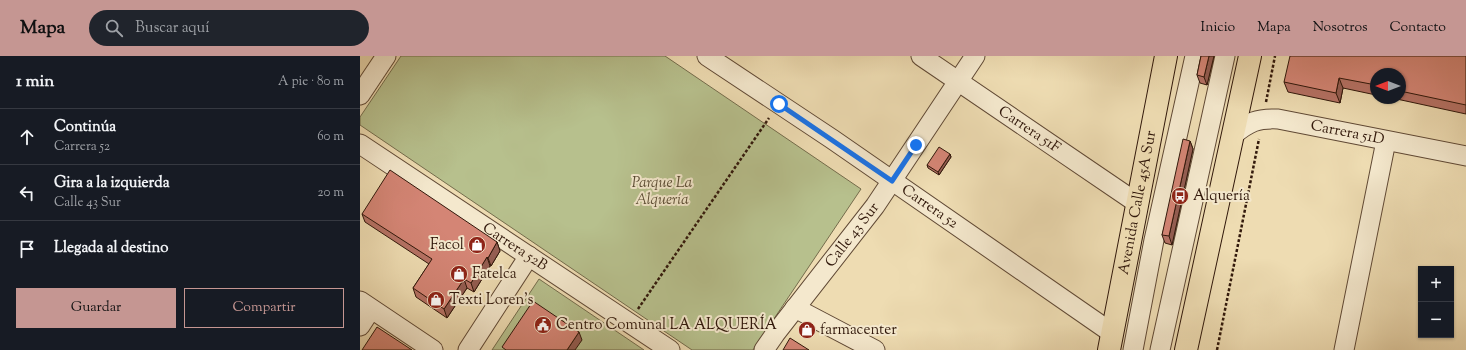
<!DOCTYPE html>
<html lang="es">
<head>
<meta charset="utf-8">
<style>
	body { margin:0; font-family:"Sorts Mill Goudy",serif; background:#20242c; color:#f1f3f6 }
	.controls { position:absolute; right:12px; bottom:12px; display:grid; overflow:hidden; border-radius:0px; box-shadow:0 1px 3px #0004 }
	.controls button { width:36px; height:36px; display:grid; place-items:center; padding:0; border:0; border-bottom:1px solid #363941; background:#171b24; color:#f1f3f6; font:20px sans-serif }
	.compass { position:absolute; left:1010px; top:12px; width:36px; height:36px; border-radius:50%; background:#171b24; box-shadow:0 1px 3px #0004; rotate:270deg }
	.stop { position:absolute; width:12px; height:12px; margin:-9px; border:3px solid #1a73e8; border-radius:50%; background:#fff }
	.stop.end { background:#1a73e8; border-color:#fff; box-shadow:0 1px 4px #0008 }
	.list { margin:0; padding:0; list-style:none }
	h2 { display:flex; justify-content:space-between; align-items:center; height:52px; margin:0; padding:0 16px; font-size:17px }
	h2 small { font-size:13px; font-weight:400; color:#9ea1a6 }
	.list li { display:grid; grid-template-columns:26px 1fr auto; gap:12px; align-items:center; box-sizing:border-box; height:56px; padding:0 16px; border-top:1px solid #363941 }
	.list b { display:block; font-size:15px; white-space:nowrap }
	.list p { margin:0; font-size:13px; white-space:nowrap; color:#9ea1a6 }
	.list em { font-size:13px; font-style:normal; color:#9ea1a6 }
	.actions { display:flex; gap:8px; padding:12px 16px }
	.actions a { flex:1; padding:9px 0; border:1px solid #c59692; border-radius:0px; text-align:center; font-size:14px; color:#c59692 }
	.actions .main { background:#c59692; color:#111 }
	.icon { flex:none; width:22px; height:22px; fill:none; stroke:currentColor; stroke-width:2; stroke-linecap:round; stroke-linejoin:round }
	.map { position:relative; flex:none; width:1106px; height:294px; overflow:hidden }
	header { display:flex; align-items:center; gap:24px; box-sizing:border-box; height:56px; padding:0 20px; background:#c59692; color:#111 }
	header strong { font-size:19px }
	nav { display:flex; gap:22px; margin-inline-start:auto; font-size:14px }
	.search { width:280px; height:36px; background:#20242c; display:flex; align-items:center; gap:10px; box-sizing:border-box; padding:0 14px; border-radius:22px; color:#9ea1a6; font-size:15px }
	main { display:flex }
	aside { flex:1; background:#171b24 }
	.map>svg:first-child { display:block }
	.green { fill:#b7c08d; stroke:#746c4c }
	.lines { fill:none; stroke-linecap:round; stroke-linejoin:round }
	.minor-casing { stroke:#604935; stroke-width:21 }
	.highway-casing { stroke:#31180b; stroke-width:24 }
	.path { stroke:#31180b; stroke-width:2.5; stroke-dasharray:3 2; stroke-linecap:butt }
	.minor { stroke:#f4e8cd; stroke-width:19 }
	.highway { stroke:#eedcb2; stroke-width:22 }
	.wall { fill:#b67265; stroke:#31180b }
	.shaded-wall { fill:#945d52; stroke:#31180b }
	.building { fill:#d48575; stroke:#31180b }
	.route { stroke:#1a73e8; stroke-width:5 }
	.labels { text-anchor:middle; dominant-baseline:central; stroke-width:4; stroke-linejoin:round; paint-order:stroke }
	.street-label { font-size:15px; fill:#31180b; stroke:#f4e8cd }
	.park-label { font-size:15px; font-style:italic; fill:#594a32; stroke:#f4e8cd }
	.poi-label { font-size:15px; fill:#31180b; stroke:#f4e8cd; text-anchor:start }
</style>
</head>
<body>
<header>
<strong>Mapa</strong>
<div class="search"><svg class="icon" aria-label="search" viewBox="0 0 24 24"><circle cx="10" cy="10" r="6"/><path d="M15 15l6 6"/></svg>Buscar aquí</div>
<nav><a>Inicio</a><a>Mapa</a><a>Nosotros</a><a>Contacto</a></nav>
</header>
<main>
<aside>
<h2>1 min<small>A pie · 80 m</small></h2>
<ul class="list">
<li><svg class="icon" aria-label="ahead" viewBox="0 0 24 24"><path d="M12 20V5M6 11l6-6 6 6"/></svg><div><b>Continúa</b><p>Carrera 52</p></div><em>60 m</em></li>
<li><svg class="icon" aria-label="left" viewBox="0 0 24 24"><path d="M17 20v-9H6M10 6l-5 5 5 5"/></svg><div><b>Gira a la izquierda</b><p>Calle 43 Sur</p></div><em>20 m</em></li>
<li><svg class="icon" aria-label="arrive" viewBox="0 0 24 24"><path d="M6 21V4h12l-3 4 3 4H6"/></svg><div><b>Llegada al destino</b></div></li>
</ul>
<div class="actions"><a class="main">Guardar</a><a>Compartir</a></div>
</aside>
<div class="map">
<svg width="1106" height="294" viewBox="0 0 1106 294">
	<rect width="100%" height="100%" fill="#eedcb2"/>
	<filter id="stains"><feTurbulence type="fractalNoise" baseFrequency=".005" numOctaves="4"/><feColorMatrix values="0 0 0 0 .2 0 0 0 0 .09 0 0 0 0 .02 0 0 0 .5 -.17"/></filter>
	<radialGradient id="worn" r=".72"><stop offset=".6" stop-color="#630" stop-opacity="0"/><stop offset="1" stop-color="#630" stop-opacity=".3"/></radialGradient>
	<g class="green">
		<polygon points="41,0 305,0 501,133 393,294 332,294 0,69 0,61"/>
		<polygon points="179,223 284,294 132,294"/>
	</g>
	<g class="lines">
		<defs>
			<g id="minor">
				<path id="s1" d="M347 0 472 83 752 277"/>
				<path id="s2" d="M561 0 777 147"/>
				<polyline points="0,39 26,0"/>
				<path id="s3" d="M873 79C889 66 897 62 918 63L1106 100"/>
				<path id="s4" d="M0 88 310 294"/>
				<polyline points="0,245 73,294"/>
				<polyline points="435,252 515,294"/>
				<polyline points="0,270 11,253"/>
				<polyline points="108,294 169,200"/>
				<path id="s5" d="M404 294 415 278 515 150 615 0"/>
				<polyline points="773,294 794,184 835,0"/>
				<polyline points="800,294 865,0"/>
				<polyline points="984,294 1026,85"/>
			</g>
			<g id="highway">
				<path id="s6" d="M749 294 806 0"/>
				<polyline points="826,294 890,0"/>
			</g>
		</defs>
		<use href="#minor" class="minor-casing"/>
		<use href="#highway" class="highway-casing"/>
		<g class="path">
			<polyline points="906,46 915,0"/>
			<polyline points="278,253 409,62"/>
			<polyline points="857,294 899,83"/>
		</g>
		<use href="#minor" class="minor"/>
		<use href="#highway" class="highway"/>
	</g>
	<g class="wall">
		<polygon points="841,0 854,0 847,29 840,27 837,19"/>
		<polygon points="1106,0 1106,58 1032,42 1040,42 1040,18 1016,18 1016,39 983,32 980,47 928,36 924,26"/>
		<polygon points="830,85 833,93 812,189 805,187 802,179"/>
		<polygon points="590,98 591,101 579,119 568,112 567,109"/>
		<polygon points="2,158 137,186 140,195 131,210 130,210 114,236 107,232 87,262 56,241 53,232 69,208 5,166"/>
	</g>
	<g class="shaded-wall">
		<polygon points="849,0 854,0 847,29 844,21"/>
		<polygon points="979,22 983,32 980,47 976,37"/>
		<polygon points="830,85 833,93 812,189 809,180"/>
		<polygon points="590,98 591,101 579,119 578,116"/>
		<polygon points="137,186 140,195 131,210 128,202"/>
		<polygon points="127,201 130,210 114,236 111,227"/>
		<polygon points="104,223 107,232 87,262 84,253"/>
		<polygon points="219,276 222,284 215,294 207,294"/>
	</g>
	<g class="building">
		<polygon points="841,0 849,0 844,21 837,19"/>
		<polygon points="930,0 1106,0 1106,49 1040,35 1040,18 1016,18 1016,29 979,22 976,37 924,26"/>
		<polygon points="823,83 830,85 809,180 802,179"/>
		<polygon points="579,91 590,98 578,116 567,109"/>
		<polygon points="30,114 137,186 128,202 127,201 111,227 104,223 84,253 53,232 72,203 2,158"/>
		<polygon points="173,245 219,276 207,294 146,294 142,291"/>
		<polygon points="17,271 52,294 2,294"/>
		<polygon points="430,282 449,294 423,294"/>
	</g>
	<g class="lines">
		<polyline class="route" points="419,48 532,125 556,89"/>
	</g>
	<defs>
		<symbol id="bus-disc" viewBox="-11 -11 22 22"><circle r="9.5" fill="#8f2418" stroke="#f4e8cd"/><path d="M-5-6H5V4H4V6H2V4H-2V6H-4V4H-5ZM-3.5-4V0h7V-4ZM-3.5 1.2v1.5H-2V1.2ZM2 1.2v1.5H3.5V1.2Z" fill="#fff"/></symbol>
		<symbol id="shop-disc" viewBox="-11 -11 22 22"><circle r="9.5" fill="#8f2418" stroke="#f4e8cd"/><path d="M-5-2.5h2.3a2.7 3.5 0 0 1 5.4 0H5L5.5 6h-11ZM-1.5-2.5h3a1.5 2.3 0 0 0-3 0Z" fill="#fff"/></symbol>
		<symbol id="civic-disc" viewBox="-11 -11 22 22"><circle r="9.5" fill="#8f2418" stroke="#f4e8cd"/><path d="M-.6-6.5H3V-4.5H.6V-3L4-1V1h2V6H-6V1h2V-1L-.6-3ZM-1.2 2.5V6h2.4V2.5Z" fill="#fff"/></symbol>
	</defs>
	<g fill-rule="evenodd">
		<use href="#bus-disc" x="810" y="130" width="20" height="20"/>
		<use href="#shop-disc" x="107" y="179" width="20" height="20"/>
		<use href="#shop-disc" x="89" y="208" width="20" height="20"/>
		<use href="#shop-disc" x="66" y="234" width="20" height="20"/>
		<use href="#civic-disc" x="173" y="259" width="20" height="20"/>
		<use href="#shop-disc" x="437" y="264" width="20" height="20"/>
	</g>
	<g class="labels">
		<g class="street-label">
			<text stroke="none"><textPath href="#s2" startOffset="131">Carrera 51F</textPath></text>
			<text stroke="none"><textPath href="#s3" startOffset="120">Carrera 51D</textPath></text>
			<text stroke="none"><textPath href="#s6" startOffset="150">Avenida Calle 45A Sur</textPath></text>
			<text stroke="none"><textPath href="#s1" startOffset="269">Carrera 52</textPath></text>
			<text stroke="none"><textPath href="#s5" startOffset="145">Calle 43 Sur</textPath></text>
			<text stroke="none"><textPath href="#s4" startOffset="186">Carrera 52B</textPath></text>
		</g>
		<g class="park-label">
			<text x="302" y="127">Parque La<tspan x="302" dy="17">Alquería</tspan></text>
		</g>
		<g class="poi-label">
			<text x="833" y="140">Alquería</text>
			<text x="104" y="189" text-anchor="end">Facol</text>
			<text x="112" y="218">Fatelca</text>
			<text x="89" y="244">Texti Loren's</text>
			<text x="196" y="269">Centro Comunal LA ALQUERÍA</text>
			<text x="460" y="274">farmacenter</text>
		</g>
	</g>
	<rect width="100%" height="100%" filter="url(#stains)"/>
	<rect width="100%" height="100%" fill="url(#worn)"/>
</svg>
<div class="controls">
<button>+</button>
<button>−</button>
</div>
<svg class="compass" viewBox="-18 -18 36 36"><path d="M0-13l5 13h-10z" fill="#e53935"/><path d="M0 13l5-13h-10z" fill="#9ea1a6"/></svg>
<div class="stop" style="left:419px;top:48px"></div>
<div class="stop end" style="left:556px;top:89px"></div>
</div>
</main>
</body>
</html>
